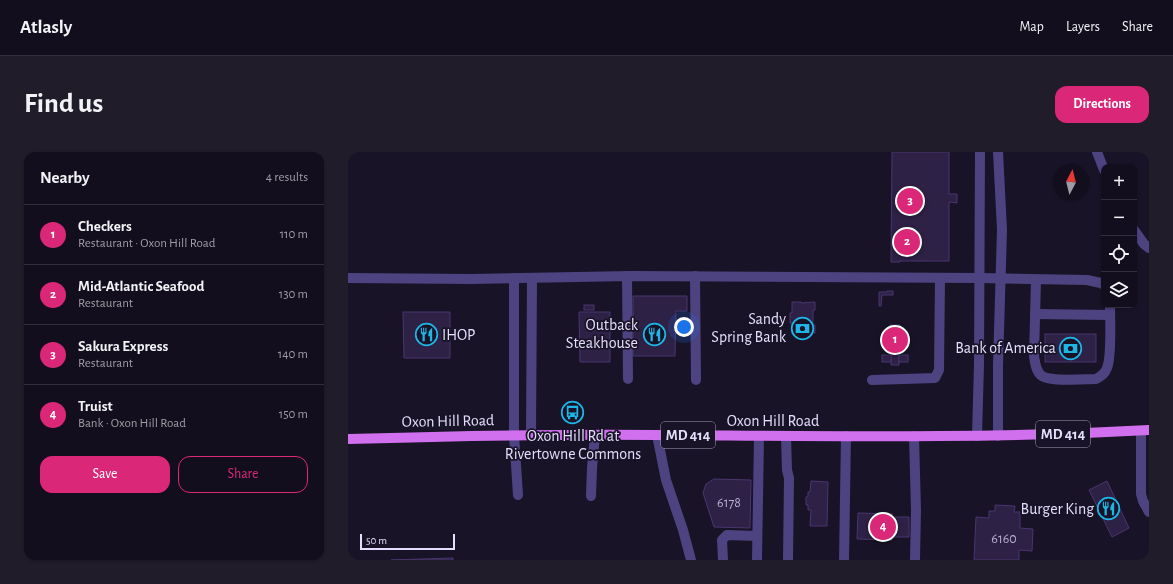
<!DOCTYPE html>
<html lang="en">
<head>
<meta charset="utf-8">
<style>
	body { margin:0; font-family:"Alegreya Sans",sans-serif; background:#201c2a; color:#f1f3f6 }
	.controls { position:absolute; right:12px; top:12px; display:grid; overflow:hidden; border-radius:8px; box-shadow:0 1px 3px #0004 }
	.controls button { width:36px; height:36px; display:grid; place-items:center; padding:0; border:0; border-bottom:1px solid #322e3b; background:#130e1d; color:#f1f3f6; font:20px sans-serif }
	.compass { position:absolute; left:705px; top:12px; width:36px; height:36px; border-radius:50%; background:#130e1d; box-shadow:0 1px 3px #0004; rotate:7deg }
	.scale { position:absolute; left:12px; bottom:10px; width:95px; box-sizing:border-box; padding-left:4px; border:2px solid #e4ddfb; border-top:0; font-size:11px; line-height:14px; white-space:nowrap; color:#e4ddfb; -webkit-text-stroke:3px #191327; paint-order:stroke }
	.you { position:absolute; left:336px; top:175px; width:14px; height:14px; margin:-10px; border:3px solid #fff; border-radius:50%; background:#1a73e8; box-shadow:0 0 0 6px #1a73e833 }
	.badge { display:grid; place-items:center; width:26px; height:26px; border-radius:50%; background:#db2777; color:#fff; font-size:13px; font-weight:700 }
	.pin { position:absolute; translate:-50% -50%; border:2px solid #fff; box-shadow:0 1px 4px #0006 }
	.list { margin:0; padding:0; list-style:none }
	h2 { display:flex; justify-content:space-between; align-items:center; height:52px; margin:0; padding:0 16px; font-size:17px }
	h2 small { font-size:13px; font-weight:400; color:#9d9ca4 }
	.list li { display:grid; grid-template-columns:26px 1fr auto; gap:12px; align-items:center; box-sizing:border-box; height:60px; padding:0 16px; border-top:1px solid #322e3b }
	.list b { display:block; font-size:15px; white-space:nowrap }
	.list p { margin:0; font-size:13px; white-space:nowrap; color:#9d9ca4 }
	.list em { font-size:13px; font-style:normal; color:#9d9ca4 }
	.actions { display:flex; gap:8px; padding:12px 16px }
	.actions a { flex:1; padding:9px 0; border:1px solid #db2777; border-radius:12px; text-align:center; font-size:14px; color:#db2777 }
	.actions .main { background:#db2777; color:#fff }
	.icon { flex:none; width:22px; height:22px; fill:none; stroke:currentColor; stroke-width:2; stroke-linecap:round; stroke-linejoin:round }
	.map { position:relative; flex:none; width:801px; height:408px; overflow:hidden; border-radius:12px }
	header { display:flex; align-items:center; gap:24px; box-sizing:border-box; height:56px; padding:0 20px; background:#130e1d; border-bottom:1px solid #322e3b }
	header strong { font-size:19px }
	nav { display:flex; gap:22px; margin-inline-start:auto; font-size:14px }
	.intro { display:flex; align-items:center; justify-content:space-between; box-sizing:border-box; height:96px; padding:0 24px }
	h1 { margin:0; font-size:28px }
	.button { padding:10px 18px; border-radius:12px; background:#db2777; color:#fff; font-size:14px; font-weight:700 }
	main { display:flex; gap:24px; padding:0 24px }
	aside { flex:1; background:#130e1d; border-radius:12px; box-shadow:0 1px 3px #0004 }
	.map>svg:first-child { display:block }
	.building { fill:#2e2146; stroke:#49366f }
	.lines { fill:none; stroke-linecap:round; stroke-linejoin:round }
	.minor { stroke:#4e4381; stroke-width:10 }
	.major { stroke:#d170ef; stroke-width:10 }
	.labels { text-anchor:middle; dominant-baseline:central; stroke-width:3.5; stroke-linejoin:round; paint-order:stroke }
	.number-label { font-size:14px; fill:#b6aece }
	.shield { fill:#191327; stroke:#a7a0bb; stroke-width:1 }
	.shield-label { font-size:15px; font-weight:bold; fill:#e4ddfb }
	.poi-label { font-size:16px; fill:#e4ddfb; stroke:#191327; text-anchor:end }
	.street-label { font-size:16px; fill:#e4ddfb; stroke:#191327 }
</style>
</head>
<body>
<header>
<strong>Atlasly</strong>
<nav><a>Map</a><a>Layers</a><a>Share</a></nav>
</header>
<div class="intro"><h1>Find us</h1><a class="button">Directions</a></div>
<main>
<aside>
<h2>Nearby<small>4 results</small></h2>
<ul class="list">
<li><span class="badge">1</span><div><b>Checkers</b><p>Restaurant · Oxon Hill Road</p></div><em>110 m</em></li>
<li><span class="badge">2</span><div><b>Mid-Atlantic Seafood</b><p>Restaurant</p></div><em>130 m</em></li>
<li><span class="badge">3</span><div><b>Sakura Express</b><p>Restaurant</p></div><em>140 m</em></li>
<li><span class="badge">4</span><div><b>Truist</b><p>Bank · Oxon Hill Road</p></div><em>150 m</em></li>
</ul>
<div class="actions"><a class="main">Save</a><a>Share</a></div>
</aside>
<div class="map">
<svg width="801" height="408" viewBox="0 0 801 408">
	<rect width="100%" height="100%" fill="#191327"/>
	<g class="building">
		<polygon points="544,0 601,0 601,42 609,42 609,51 601,50 601,109 552,109 552,110 543,110"/>
		<polygon points="539,139 545,139 545,143 534,143 533,154 531,154 531,140 539,140"/>
		<polygon points="285,144 339,144 339,159 328,159 327,204 285,204"/>
		<polygon points="444,150 453,150 453,151 467,150 467,158 465,158 465,173 467,173 467,181 444,182 444,171 442,171 442,161 444,161"/>
		<rect x="236" y="153" width="10" height="5"/>
		<polygon points="55,160 102,160 102,206 56,206"/>
		<polygon points="231,160 262,160 262,210 232,210"/>
		<polygon points="542,173 552,173 552,177 551,177 551,213 543,213 543,177 542,177"/>
		<rect x="697" y="182" width="51" height="28"/>
		<rect x="534" y="203" width="9" height="7"/>
		<rect x="551" y="203" width="9" height="7"/>
		<polygon points="366,327 403,328 402,376 366,375 355,341 358,332"/>
		<polygon points="463,329 480,330 479,374 462,374 463,358 460,358 460,353 458,353 458,345 460,344 460,340 462,340"/>
		<polygon points="759,329 781,376 764,385 741,338"/>
		<polygon points="647,353 667,354 666,360 672,360 672,376 685,377 684,399 671,398 671,408 626,408 628,365 641,366 641,359 647,359"/>
		<polygon points="510,361 545,362 544,365 561,365 561,385 544,385 544,388 509,387"/>
		<polygon points="105,406 105,408 43,408"/>
	</g>
	<g class="lines">
		<g class="minor">
			<polyline points="650,0 654,78 650,213 650,284"/>
			<polyline points="749,0 756,18"/>
			<polyline points="786,78 796,92 801,96"/>
			<polyline points="279,124 280,227"/>
			<polyline points="347,124 348,228"/>
			<polyline points="0,126 124,127 283,124 631,126 739,128 753,131 756,133"/>
			<polyline points="166,126 166,283 170,343"/>
			<path d="M688 128 686 204C687 211 688 220 694 224 703 230 736 227 748 227 753 224 757 222 759 216 764 204 762 168 762 153"/>
			<polyline points="687,162 762,163"/>
			<polyline points="524,228 587,226 591,218 592,126"/>
			<polyline points="793,279 793,342 795,349 801,360"/>
			<polyline points="183,283 184,126"/>
			<polyline points="309,283 318,328 335,378 343,408"/>
			<polyline points="438,284 439,318 441,326 440,408"/>
			<polyline points="566,284 568,358 567,408"/>
			<polyline points="629,284 631,212 632,0"/>
			<polyline points="243,344 244,316 247,283"/>
			<polyline points="375,408 374,388 379,383 409,384"/>
			<polyline points="409,408 411,284"/>
			<polyline points="496,408 498,284"/>
		</g>
		<path class="major" d="M0 287C103 284 207 282 310 283 474 284 637 287 801 278"/>
	</g>
	<defs>
		<symbol id="bank-ring" viewBox="-11 -11 22 22"><circle r="9.5" fill="#191327" stroke="#1eb6e6" stroke-width="1.5"/><path d="M-6-4H6V4H-6ZM0-2.3a2.3 2.3 0 1 0 0 4.6a2.3 2.3 0 1 0 0-4.6Z" fill="#1eb6e6"/></symbol>
		<symbol id="restaurant-ring" viewBox="-11 -11 22 22"><circle r="9.5" fill="#191327" stroke="#1eb6e6" stroke-width="1.5"/><path d="M-5-6h1v4h1v-4h1v4h1v-4h1v5L-1.5 .5V6h-2V.5L-5-1ZM5-6V6H3V1.5H1.5Q1.5-4 5-6Z" fill="#1eb6e6"/></symbol>
		<symbol id="bus-ring" viewBox="-11 -11 22 22"><circle r="9.5" fill="#191327" stroke="#1eb6e6" stroke-width="1.5"/><path d="M-5-6H5V4H4V6H2V4H-2V6H-4V4H-5ZM-3.5-4V0h7V-4ZM-3.5 1.2v1.5H-2V1.2ZM2 1.2v1.5H3.5V1.2Z" fill="#1eb6e6"/></symbol>
	</defs>
	<g fill-rule="evenodd">
		<use href="#bank-ring" x="442" y="164" width="25" height="25"/>
		<use href="#restaurant-ring" x="294" y="170" width="25" height="25"/>
		<use href="#restaurant-ring" x="66" y="170" width="25" height="25"/>
		<use href="#bank-ring" x="710" y="184" width="25" height="25"/>
		<use href="#bus-ring" x="212" y="248" width="25" height="25"/>
		<use href="#restaurant-ring" x="748" y="344" width="25" height="25"/>
	</g>
	<g class="labels">
		<g class="number-label">
			<text x="381" y="351">6178</text>
			<text x="656" y="387">6160</text>
		</g>
		<g class="shield">
			<rect x="688" y="269" width="54" height="26" rx="3"/>
			<rect x="313" y="270" width="54" height="26" rx="3"/>
		</g>
		<g class="shield-label">
			<text x="715" y="282">MD 414</text>
			<text x="340" y="283">MD 414</text>
		</g>
		<g class="poi-label">
			<text x="438" y="167">Sandy<tspan x="438" dy="18">Spring Bank</tspan></text>
			<text x="290" y="173">Outback<tspan x="290" dy="18">Steakhouse</tspan></text>
			<text x="94" y="183" text-anchor="start">IHOP</text>
			<text x="708" y="196">Bank of America</text>
			<text x="225" y="284" text-anchor="middle">Oxon Hill Rd at<tspan x="225" dy="18">Rivertowne Commons</tspan></text>
			<text x="746" y="357">Burger King</text>
		</g>
		<g class="street-label">
			<text transform="translate(100 269) rotate(-1)">Oxon Hill Road</text>
			<text x="425" y="269">Oxon Hill Road</text>
		</g>
	</g>
</svg>
<div class="controls">
<button>+</button>
<button>−</button>
<button><svg class="icon" aria-label="locate" viewBox="0 0 24 24"><circle cx="12" cy="12" r="6"/><path d="M12 2v4M12 18v4M2 12h4M18 12h4"/></svg></button>
<button><svg class="icon" aria-label="layers" viewBox="0 0 24 24"><path d="M12 4l9 5-9 5-9-5zM3 14l9 5 9-5"/></svg></button>
</div>
<svg class="compass" viewBox="-18 -18 36 36"><path d="M0-13l5 13h-10z" fill="#e53935"/><path d="M0 13l5-13h-10z" fill="#9d9ca4"/></svg>
<div class="scale">50 m</div>
<div class="you"></div>
<div class="pin badge" style="left:547px;top:188px">1</div>
<div class="pin badge" style="left:559px;top:90px">2</div>
<div class="pin badge" style="left:562px;top:49px">3</div>
<div class="pin badge" style="left:535px;top:375px">4</div>
</div>
</main>
</body>
</html>
